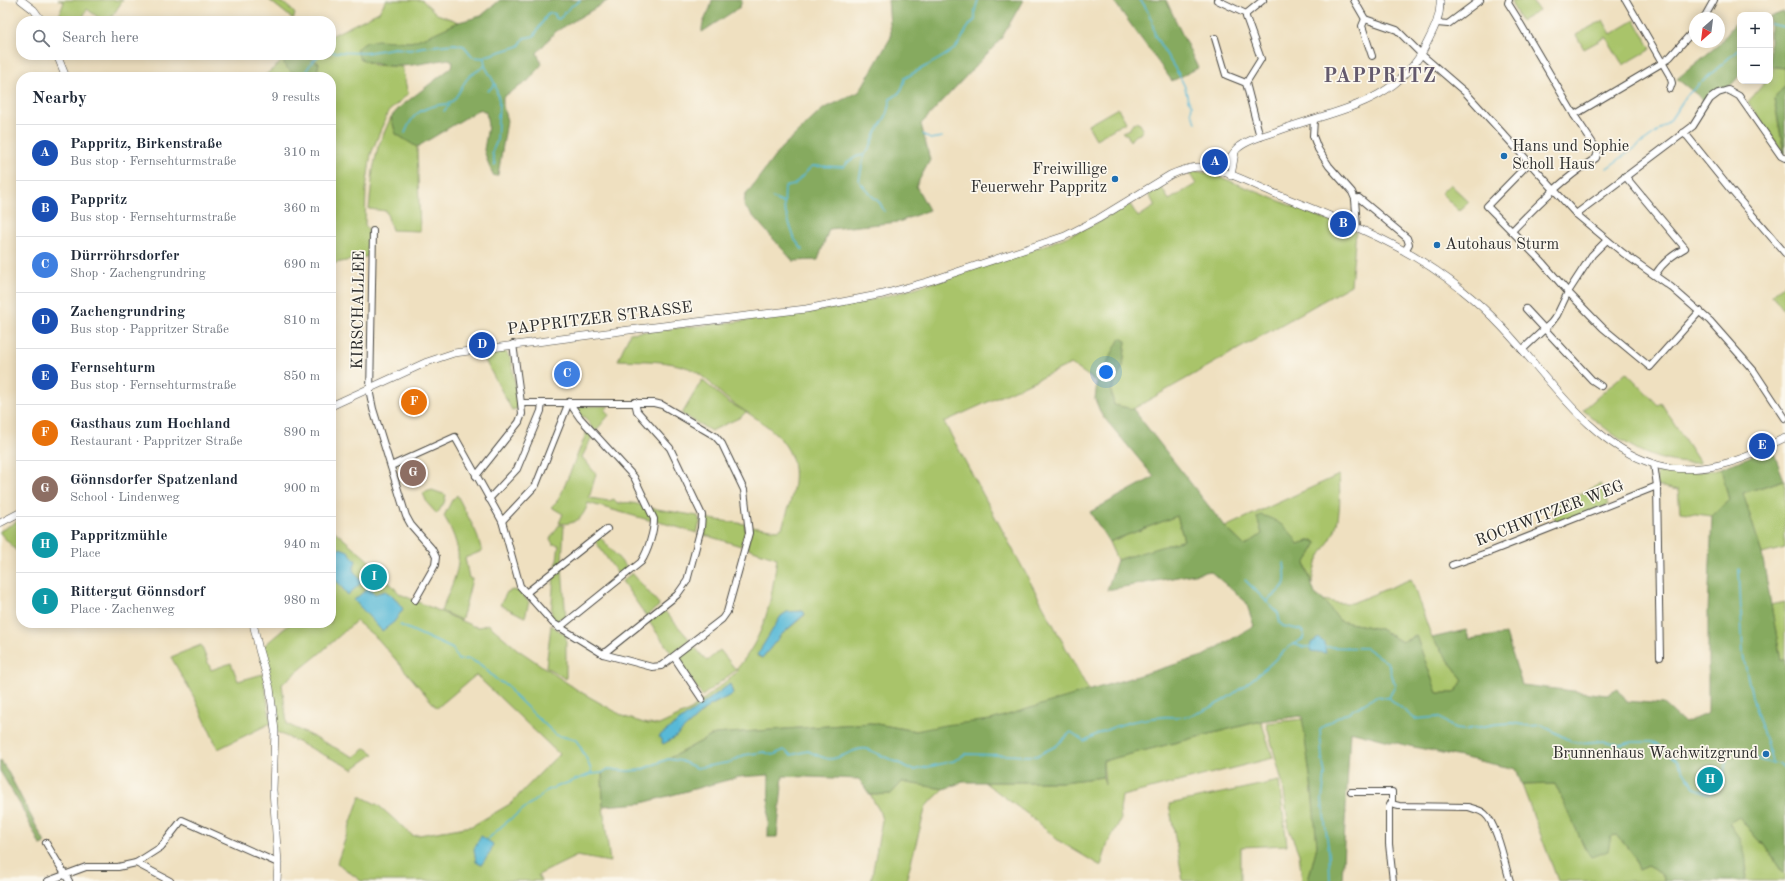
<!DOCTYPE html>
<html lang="en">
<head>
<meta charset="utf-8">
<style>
	body { margin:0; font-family:"Old Standard TT",serif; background:#f6f6f7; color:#1f2937 }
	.controls { position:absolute; right:12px; top:12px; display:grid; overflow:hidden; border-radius:8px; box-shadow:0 2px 10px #0003 }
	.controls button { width:36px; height:36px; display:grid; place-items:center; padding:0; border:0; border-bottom:1px solid #e0e1e3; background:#fff; color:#1f2937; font:20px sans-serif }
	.compass { position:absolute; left:1689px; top:12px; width:36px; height:36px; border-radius:50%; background:#fff; box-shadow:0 2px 10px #0003; rotate:208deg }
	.you { position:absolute; left:1106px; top:372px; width:14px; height:14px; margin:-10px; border:3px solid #fff; border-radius:50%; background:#1a73e8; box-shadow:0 0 0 6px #1a73e833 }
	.badge { display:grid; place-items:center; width:26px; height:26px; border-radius:50%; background:#1f6fb2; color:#fff; font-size:13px; font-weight:700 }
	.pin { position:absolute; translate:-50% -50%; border:2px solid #fff; box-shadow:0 1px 4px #0006 }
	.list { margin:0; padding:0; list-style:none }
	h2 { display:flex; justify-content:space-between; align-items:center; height:52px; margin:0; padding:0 16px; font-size:17px }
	h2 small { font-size:13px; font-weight:400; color:#747a83 }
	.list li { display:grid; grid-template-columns:26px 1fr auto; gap:12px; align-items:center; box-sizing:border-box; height:56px; padding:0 16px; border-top:1px solid #e0e1e3 }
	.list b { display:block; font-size:15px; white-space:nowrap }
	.list p { margin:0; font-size:13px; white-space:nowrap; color:#747a83 }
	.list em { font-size:13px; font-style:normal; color:#747a83 }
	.icon { flex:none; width:22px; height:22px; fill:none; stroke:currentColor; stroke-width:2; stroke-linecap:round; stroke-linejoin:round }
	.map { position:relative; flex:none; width:1785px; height:881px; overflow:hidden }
	.search { position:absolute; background:#fff; box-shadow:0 2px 10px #0003; left:16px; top:16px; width:320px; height:44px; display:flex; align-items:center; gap:10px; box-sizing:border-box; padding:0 14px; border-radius:16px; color:#747a83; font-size:15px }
	.panel { position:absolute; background:#fff; box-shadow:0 2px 10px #0003; left:16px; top:72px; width:320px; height:556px; border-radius:16px }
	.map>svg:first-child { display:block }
	.green { fill:#a9c46a; stroke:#6a784a; fill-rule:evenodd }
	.forest { fill:#86aa5e; stroke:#586a44 }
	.water { fill:#59b9d7; stroke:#427281 }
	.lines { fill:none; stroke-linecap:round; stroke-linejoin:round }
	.stream { stroke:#59b9d7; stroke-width:1.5 }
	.minor-casing { stroke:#484641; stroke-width:8 }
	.tertiary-casing { stroke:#484641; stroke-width:8 }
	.minor { stroke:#fff; stroke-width:6 }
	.tertiary { stroke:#fff; stroke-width:7 }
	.poi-dot { fill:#1f6fb2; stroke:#fbf7ec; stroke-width:1.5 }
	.labels { text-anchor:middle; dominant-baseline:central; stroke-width:3.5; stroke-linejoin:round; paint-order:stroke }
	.poi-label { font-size:16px; fill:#2b2b2b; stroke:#fbf7ec; text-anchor:start }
	.street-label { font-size:16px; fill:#2b2b2b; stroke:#fbf7ec }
	.district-label { font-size:20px; font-weight:bold; letter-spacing:1px; fill:#645a6d; stroke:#fbf7ec }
</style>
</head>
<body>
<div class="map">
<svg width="1785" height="881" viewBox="0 0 1785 881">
	<rect width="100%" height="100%" fill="#fbf7ec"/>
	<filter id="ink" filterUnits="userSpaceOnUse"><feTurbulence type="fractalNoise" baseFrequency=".025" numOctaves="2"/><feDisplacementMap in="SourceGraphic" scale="8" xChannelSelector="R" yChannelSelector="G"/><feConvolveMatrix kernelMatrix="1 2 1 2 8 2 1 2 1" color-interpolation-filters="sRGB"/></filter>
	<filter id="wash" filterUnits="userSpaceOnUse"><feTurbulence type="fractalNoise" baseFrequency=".012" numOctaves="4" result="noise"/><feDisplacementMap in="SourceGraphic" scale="16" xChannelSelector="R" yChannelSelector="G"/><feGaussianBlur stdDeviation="0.9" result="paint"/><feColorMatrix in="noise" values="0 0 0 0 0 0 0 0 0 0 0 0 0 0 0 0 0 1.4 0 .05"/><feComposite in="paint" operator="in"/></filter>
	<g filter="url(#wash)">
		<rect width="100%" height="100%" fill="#efe0c0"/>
		<g class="green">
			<polygon points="58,0 123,0 109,21 103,21 87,9 81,21 62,21 58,18 64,2"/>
			<path d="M269 0C281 0 288 5 295 14L293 19Z"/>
			<path d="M386 0H422L437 14 459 22C444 28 426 41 410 42 395 43 382 40 367 42L360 59 374 65 402 67 408 94 388 112 371 154 366 189 365 225 368 229 370 256 331 264V77H316L319 63 304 55H331V36L379 12Z"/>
			<polygon points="1512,0 1531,0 1539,11 1521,21 1512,4"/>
			<polygon points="1603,20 1611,34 1635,20 1651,49 1623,65 1606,37 1584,49 1576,35"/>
			<polygon points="278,55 285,55 284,65 291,72 315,77 263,77 280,63 280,58"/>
			<polygon points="1774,67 1785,68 1785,86 1774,99 1784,154 1748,102 1766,81 1770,81 1770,76"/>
			<polygon points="1118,108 1126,122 1096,139 1088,125"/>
			<polygon points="391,117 396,134 417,147 420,231 392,230 386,211 369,209 373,170 378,147"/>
			<polygon points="1135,122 1140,124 1143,129 1140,134 1134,136 1130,141 1127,134 1124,134 1122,132 1130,129 1132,124"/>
			<path d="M1195 171 1213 174 1356 232 1351 285 1133 409 1114 405 1111 391 1123 366 1126 341 1119 342 1097 382 1071 364 944 422 1089 691 991 720 916 731 871 723 715 734 668 759 640 770 602 773 603 806 610 862 577 856 538 875 541 881H361L337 863 360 796 378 805 413 836 472 826 510 804 559 754 476 675 437 708 378 639 356 621 319 654 282 684 287 724 354 757 366 748 374 754 353 769 275 731 270 688 259 650 291 623H331V574L348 595 353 570 340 548 331 557V528L368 560 400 594 473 626 480 627 488 624 517 649 579 691 625 717 647 724 659 725 691 710 738 671 736 670 702 696 679 660 680 654 693 645 707 661 720 650 736 670C766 634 771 603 777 558L747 548 751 526 778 530 782 528C789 506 800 479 791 456 779 427 749 416 726 398 712 386 700 370 682 366 661 360 639 361 618 360L630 333C700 325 771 320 840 307 890 297 938 281 986 265 1039 248 1082 234 1130 204L1138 217 1155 206 1148 193 1160 185 1169 200 1196 184 1189 173ZM803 611 805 615 781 635 762 658 757 656 781 616 787 612ZM730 684 733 694 709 706 674 738 663 744 660 736Z"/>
			<polygon points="1450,184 1469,202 1459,211 1441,193"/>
			<polygon points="1785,283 1785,309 1784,310 1772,295"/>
			<polygon points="501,351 506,352 511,359 519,408 512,410 481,353"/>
			<path d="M1626 372 1658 405 1661 403 1700 463C1649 465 1620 441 1583 410Z"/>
			<polygon points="702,380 728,402 746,412 741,417 711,431 682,414"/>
			<polygon points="578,406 609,406 605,410 609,415 595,432 584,416 581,418 576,408"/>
			<path d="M588 429 593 435 582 457 596 474 589 498 609 501 614 499 617 504C627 501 636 503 646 507L652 521 588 503C584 517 575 526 559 523L563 514 551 507 557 501 562 492Z"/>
			<path d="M1656 468C1678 473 1699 474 1721 468L1729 500 1712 516 1680 512 1678 490 1657 486Z"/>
			<path d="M1339 475C1340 492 1341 514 1335 530 1325 553 1314 556 1312 584L1305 563 1317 543 1313 540 1298 544 1257 517 1262 534 1245 546 1225 527Z"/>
			<polygon points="1785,480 1785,548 1762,554 1743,493"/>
			<polygon points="1601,484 1608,505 1557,525 1551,508"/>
			<polygon points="432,490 446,495 444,503 437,514 427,503 423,493"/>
			<path d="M457 495 476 532 482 551 465 558 469 578 472 579 464 612 461 620 441 611C458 570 468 558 444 516L452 500Z"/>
			<polygon points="651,508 698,516 700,522 697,533 656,521"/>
			<polygon points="1177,516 1184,541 1117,560 1109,542"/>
			<polygon points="703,518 745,524 745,531 741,546 701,534"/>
			<polygon points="21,519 21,556 0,533 0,531"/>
			<polygon points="559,525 564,525 562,562 556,567 559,545 553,544 550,539"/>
			<polygon points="600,537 629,570 620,577 595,541"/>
			<polygon points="562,567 566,619 559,624 551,617 554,573"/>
			<polygon points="632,573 659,604 659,606 646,616 622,581"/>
			<polygon points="1411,579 1432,638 1463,680 1455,693 1437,693 1416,636 1402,642 1380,629 1340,621 1323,600 1338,603 1352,603"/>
			<polygon points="513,590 520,592 529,602 525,617 500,605 507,592"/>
			<polygon points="1785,602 1785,659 1781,661 1771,605"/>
			<polygon points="662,608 690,640 672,654 647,619"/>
			<polygon points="551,625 566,635 566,679 546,667"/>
			<polygon points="201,645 211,670 231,663 238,681 263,674 271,723 218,749 195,699 171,657"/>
			<polygon points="1303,719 1315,817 1317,846 1308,881 1302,881 1299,854 1289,829 1283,785 1266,723"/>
			<polygon points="1261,721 1273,758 1122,796 1120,810 1121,819 1108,843 1101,866 1059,841 1030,816 984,782 1063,782 1103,777 1105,785 1103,761"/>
			<polygon points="1279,781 1287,845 1241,847 1241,881 1183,881 1169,804"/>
			<polygon points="902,782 944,789 926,806 906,881 871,881 882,820 879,810 870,795 891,794"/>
			<polygon points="1555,784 1585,848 1611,835 1617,835 1634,856 1639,870 1648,866 1661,873 1664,881 1558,881 1522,785"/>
			<polygon points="1739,816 1758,840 1765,845 1782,871 1785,872 1785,881 1745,881 1747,869 1729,823"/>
		</g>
		<g class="forest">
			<path d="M500 0H609L555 32 537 53 542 64 528 81 503 97V106L507 121 498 175 494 176 489 166 484 150 488 126 486 112 480 109 417 147 396 134 391 117 400 107 452 67 453 62 449 59C415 64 394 72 360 59L356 49 367 42 378 40 411 42 428 36 459 22 481 16Z"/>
			<path d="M712 0H742L740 7 702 32C701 20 711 12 712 0Z"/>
			<polygon points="888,0 1023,0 1001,39 921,124 930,160 916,186 929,210 899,222 829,229 818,260 793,261 744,206 745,196 781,148 823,109 859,92 891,37"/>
			<polygon points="1113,0 1166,0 1198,68 1172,81"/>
			<polygon points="1783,12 1785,12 1785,68 1770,66 1770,17"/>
			<polygon points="1740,21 1740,75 1732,84 1705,101 1677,79 1718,45 1736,22"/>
			<polygon points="285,55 304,55 319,63 316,77 291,72 284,65"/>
			<polygon points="1785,86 1785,154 1774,99"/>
			<path d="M1120 338 1126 341 1123 366 1111 391 1114 405 1133 409 1225 527 1245 546 1262 534 1257 517 1261 515C1276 519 1291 529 1298 544L1312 540 1317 543 1305 564 1315 594 1323 600 1340 621 1380 629 1402 642 1416 636 1437 693H1455L1463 680 1432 638 1466 630 1469 639 1506 634 1522 685 1607 695 1618 689 1626 701 1664 704 1685 723 1708 713V612L1712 516 1729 500 1721 468 1772 448 1784 480 1743 493 1762 554 1781 661 1785 659V872L1782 871 1765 845 1758 840 1739 817 1729 823C1743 842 1749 857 1745 881H1664L1661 873 1648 866 1639 870 1634 856 1617 835 1611 836 1608 851 1591 857 1585 848 1555 784 1522 785 1516 769 1405 745 1350 731 1342 881H1308L1317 846 1312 791 1302 716 1261 721 1103 761V777L1063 782H963L944 789 902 782 891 794 870 795 859 779 783 776 777 837H768L769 775 739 777 642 803 603 806 602 773 608 769 628 771 640 770 668 759 715 734 871 723 916 731 945 725 991 720 1203 656 1254 626 1246 602 1210 571 1107 590 1117 560 1184 540 1177 516 1109 542 1090 512 1154 477 1101 414 1095 399 1097 382Z"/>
			<polygon points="0,760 7,770 45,843 40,845 21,806 0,771"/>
		</g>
		<g class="water">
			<polygon points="340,548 348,551 356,561 353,570 362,582 348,595 331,574 331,557"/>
			<polygon points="368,588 375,594 385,591 394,597 403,609 394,622 382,631 354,600"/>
			<polygon points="803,611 805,614 781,635 762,658 757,655 781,616 787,612"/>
			<polygon points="1319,638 1324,643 1326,653 1311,651 1310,649 1311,643"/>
			<polygon points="730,684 733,694 709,706 674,738 663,744 659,736"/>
			<polygon points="481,836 493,844 490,853 481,865 476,862 474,849"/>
		</g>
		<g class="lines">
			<g class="stream">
				<polyline points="1140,0 1145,6 1152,21 1155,36 1179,75 1185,87 1188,100 1192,105 1191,112 1196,122"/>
				<polyline points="1770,24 1785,27"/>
				<path d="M331 52 365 53 395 48 410 50 422 47 455 44 464 46 473 57 484 58 486 56 519 46 524 38 534 36 547 15 551 13 555 14 556 18 559 19C564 15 565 12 569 8 572 4 577 5 580 0"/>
				<polyline points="485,66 495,84 499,101 497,141 492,152 495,165"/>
				<polyline points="302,77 312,62 320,55"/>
				<polyline points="1702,82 1740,48"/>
				<polyline points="488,91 495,84"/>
				<polyline points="444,111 449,105"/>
				<path d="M405 133C412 115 419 109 438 105 442 104 447 105 450 103 458 99 462 82 470 76 474 72 481 69 485 66L484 58"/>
				<polyline points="923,134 930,139 942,137"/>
				<polyline points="864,155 859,181 871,195 880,203 884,211"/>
				<polyline points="1607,168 1656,133 1671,119 1687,95 1700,84"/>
				<polyline points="772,198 783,203"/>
				<path d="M803 250 795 240 784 208 785 187 794 185 812 166 844 167C849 159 855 156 864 155 871 148 872 142 876 133 882 121 891 113 890 99 900 94 903 89 905 78 919 69 942 59 954 49 965 39 964 27 975 20V10L978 0"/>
				<polyline points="1739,569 1743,655 1752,697 1772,761"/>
				<polyline points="1245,580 1278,613 1280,623 1283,626 1301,630 1304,634 1303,639 1294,644"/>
				<path d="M1266 602C1284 585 1288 590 1284 563"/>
				<path d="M400 625 453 649 458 660 469 659 481 665 498 681 507 685 513 694 556 735 576 740C583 751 589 761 592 774L602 773 608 769 628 771 640 770 668 759 681 761 697 768 731 762 744 755 764 752 773 755 784 750 791 755 808 751C815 754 822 758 829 759 843 759 853 747 867 749L914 770 954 761 965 754 1036 756 1056 746 1071 732 1084 741C1108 727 1134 719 1162 717 1174 716 1180 719 1192 715 1222 705 1242 688 1266 668 1275 660 1283 651 1293 644L1304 647H1311"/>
				<path d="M1325 647 1366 648 1388 663 1395 685 1389 698 1415 719 1439 717 1455 729 1464 730 1496 724 1512 723 1530 726 1542 725 1572 742 1579 743 1603 741 1621 745 1632 742H1652L1657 744 1677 761 1695 788 1708 793C1732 787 1718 756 1735 750L1763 761 1779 764 1785 770"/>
				<polyline points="488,839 503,825 548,790 591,774"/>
				<path d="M1330 881 1329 853 1322 800 1325 774 1322 759 1320 729C1337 715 1358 710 1376 696L1389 698"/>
			</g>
		</g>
	</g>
	<g filter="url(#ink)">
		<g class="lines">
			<defs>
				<g id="minor">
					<polyline points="1217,0 1246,14"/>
					<polyline points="1354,0 1365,19 1397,30 1422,55 1466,93 1576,214 1623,253 1671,287 1710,321 1754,371 1785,418"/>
					<polyline points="1509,0 1508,3 1518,19"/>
					<polyline points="1626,0 1670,76 1672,83 1670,89"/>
					<polyline points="1704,18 1714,0"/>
					<polyline points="1365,19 1362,26 1372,56"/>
					<polyline points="1437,23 1448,24 1480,0"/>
					<polyline points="1215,38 1226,75 1246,83"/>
					<polyline points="1574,115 1662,63 1670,57 1695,29"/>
					<polyline points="1314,119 1313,136 1318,149 1329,166 1352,192 1355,199 1357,227"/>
					<polyline points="1683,133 1688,137 1730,189 1785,253"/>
					<polyline points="1260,137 1246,83 1261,59 1246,17 1246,14 1263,0"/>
					<polyline points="1529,163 1487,206 1541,261 1568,292 1603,328 1650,367 1700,311"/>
					<path d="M1625 176 1685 248C1673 255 1663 262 1655 275"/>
					<polyline points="1355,199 1359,198 1407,238 1409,244 1405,251"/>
					<polyline points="1576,214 1693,126 1710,99 1718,93 1728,90 1739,96 1781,156 1785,158"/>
					<polyline points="373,231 370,394 373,409 406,516 411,525 432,549 436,557 435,565 415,600"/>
					<path d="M1512 231C1538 204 1564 178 1596 158L1598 151 1574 115 1520 23"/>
					<polyline points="1526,309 1592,380 1601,386"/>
					<polyline points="1522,350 1551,323 1557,315 1568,292 1592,255 1607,240"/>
					<polyline points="1654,464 1657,486 1660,657"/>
					<polyline points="391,466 455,437 502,521 520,586 553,623 603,654 652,667 661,666 722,619 727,612 749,533 744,490 722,444 715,436 662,405 654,403 521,403 513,344"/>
					<polyline points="476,476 519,422 522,414 521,403"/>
					<polyline points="489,499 517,469 541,411 542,403"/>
					<polyline points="502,521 536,485 569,402"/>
					<polyline points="1452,565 1492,551 1657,486"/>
					<polyline points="526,593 607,529"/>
					<path d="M559 628 641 562C648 551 654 532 654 519L634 477 580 418 569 402"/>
					<polyline points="603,654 677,595 687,581 701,528 702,515 670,448 637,411 635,402"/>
					<polyline points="674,657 702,699"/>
					<polyline points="1351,792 1392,792 1392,801 1389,807 1389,844 1393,881"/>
					<path d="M1391 804 1399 806 1468 807C1474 809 1481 810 1485 814 1497 824 1505 865 1510 881"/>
					<polyline points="46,843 69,881"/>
					<polyline points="136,863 170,881"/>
					<polyline points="48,881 86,867 118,867 136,863 161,847 182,820 278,863"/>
				</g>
				<g id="tertiary">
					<polyline points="21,0 34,10 42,21"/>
					<polyline points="57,55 66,77"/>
					<path d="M1221 172C1226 165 1230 156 1237 149 1246 140 1263 136 1275 132 1333 110 1398 105 1427 43 1434 29 1441 16 1440 0"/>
					<polyline points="1231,176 1235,152"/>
					<path d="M331 406 427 362 454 353 629 330 806 309 883 294 930 281 1065 236 1098 219 1170 175C1179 171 1187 168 1197 167 1221 167 1254 185 1276 194 1341 220 1408 245 1462 290 1476 301 1490 314 1502 327 1547 374 1588 443 1654 464 1687 474 1722 467 1753 454 1764 449 1774 442 1785 438"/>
					<polyline points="0,523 21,512"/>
					<polyline points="253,623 259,650 270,688 275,731 273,790 278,863 277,881"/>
				</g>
			</defs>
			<use href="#minor" class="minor-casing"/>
			<use href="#tertiary" class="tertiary-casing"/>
			<use href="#minor" class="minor"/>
			<use href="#tertiary" class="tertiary"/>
		</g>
	</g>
	<g class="poi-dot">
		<circle cx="1504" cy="156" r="4"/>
		<circle cx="1115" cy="179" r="4"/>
		<circle cx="1437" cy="245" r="4"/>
		<circle cx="1766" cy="754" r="4"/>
	</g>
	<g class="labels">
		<g class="poi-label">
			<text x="1512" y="147">Hans und Sophie<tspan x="1512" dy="18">Scholl Haus</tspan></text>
			<text x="1107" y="170" text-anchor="end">Freiwillige<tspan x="1107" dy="18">Feuerwehr Pappritz</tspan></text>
			<text x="1445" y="245">Autohaus Sturm</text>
			<text x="1758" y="754" text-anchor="end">Brunnenhaus Wachwitzgrund</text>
		</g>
		<g class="street-label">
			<text transform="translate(359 310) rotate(-89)">KIRSCHALLEE</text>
			<text transform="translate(600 319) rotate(-7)">PAPPRITZER STRASSE</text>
			<text transform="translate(1550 514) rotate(-21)">ROCHWITZER WEG</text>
		</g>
		<g class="district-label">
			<text x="1380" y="77">PAPPRITZ</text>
		</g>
	</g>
</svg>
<div class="controls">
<button>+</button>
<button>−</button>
</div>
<svg class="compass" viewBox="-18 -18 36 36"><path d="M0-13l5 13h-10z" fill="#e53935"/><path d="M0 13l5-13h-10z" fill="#747a83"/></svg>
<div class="you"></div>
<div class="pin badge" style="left:1215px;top:162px;background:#1a4fb4">A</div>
<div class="pin badge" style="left:1343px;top:224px;background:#1a4fb4">B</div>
<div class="pin badge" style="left:567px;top:374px;background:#3f7fe0">C</div>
<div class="pin badge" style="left:482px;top:345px;background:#1a4fb4">D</div>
<div class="pin badge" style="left:1762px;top:446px;background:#1a4fb4">E</div>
<div class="pin badge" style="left:414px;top:402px;background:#e8710a">F</div>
<div class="pin badge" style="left:413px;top:473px;background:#8d6e63">G</div>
<div class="pin badge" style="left:1710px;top:780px;background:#0f9aa8">H</div>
<div class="pin badge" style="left:374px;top:577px;background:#0f9aa8">I</div>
<div class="search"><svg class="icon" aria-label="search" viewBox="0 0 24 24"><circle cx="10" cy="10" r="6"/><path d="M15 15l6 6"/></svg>Search here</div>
<section class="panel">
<h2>Nearby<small>9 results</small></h2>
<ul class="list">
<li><span class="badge" style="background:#1a4fb4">A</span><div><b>Pappritz, Birkenstraße</b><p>Bus stop · Fernsehturmstraße</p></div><em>310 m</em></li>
<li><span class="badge" style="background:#1a4fb4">B</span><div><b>Pappritz</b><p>Bus stop · Fernsehturmstraße</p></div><em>360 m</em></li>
<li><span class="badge" style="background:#3f7fe0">C</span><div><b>Dürrröhrsdorfer</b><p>Shop · Zachengrundring</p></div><em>690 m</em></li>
<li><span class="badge" style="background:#1a4fb4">D</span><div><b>Zachengrundring</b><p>Bus stop · Pappritzer Straße</p></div><em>810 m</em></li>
<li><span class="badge" style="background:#1a4fb4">E</span><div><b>Fernsehturm</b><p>Bus stop · Fernsehturmstraße</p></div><em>850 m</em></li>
<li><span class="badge" style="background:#e8710a">F</span><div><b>Gasthaus zum Hochland</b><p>Restaurant · Pappritzer Straße</p></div><em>890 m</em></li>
<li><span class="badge" style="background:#8d6e63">G</span><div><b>Gönnsdorfer Spatzenland</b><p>School · Lindenweg</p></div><em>900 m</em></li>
<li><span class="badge" style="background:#0f9aa8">H</span><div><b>Pappritzmühle</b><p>Place</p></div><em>940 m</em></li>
<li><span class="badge" style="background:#0f9aa8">I</span><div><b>Rittergut Gönnsdorf</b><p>Place · Zachenweg</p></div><em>980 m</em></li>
</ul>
</section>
</div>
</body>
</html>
